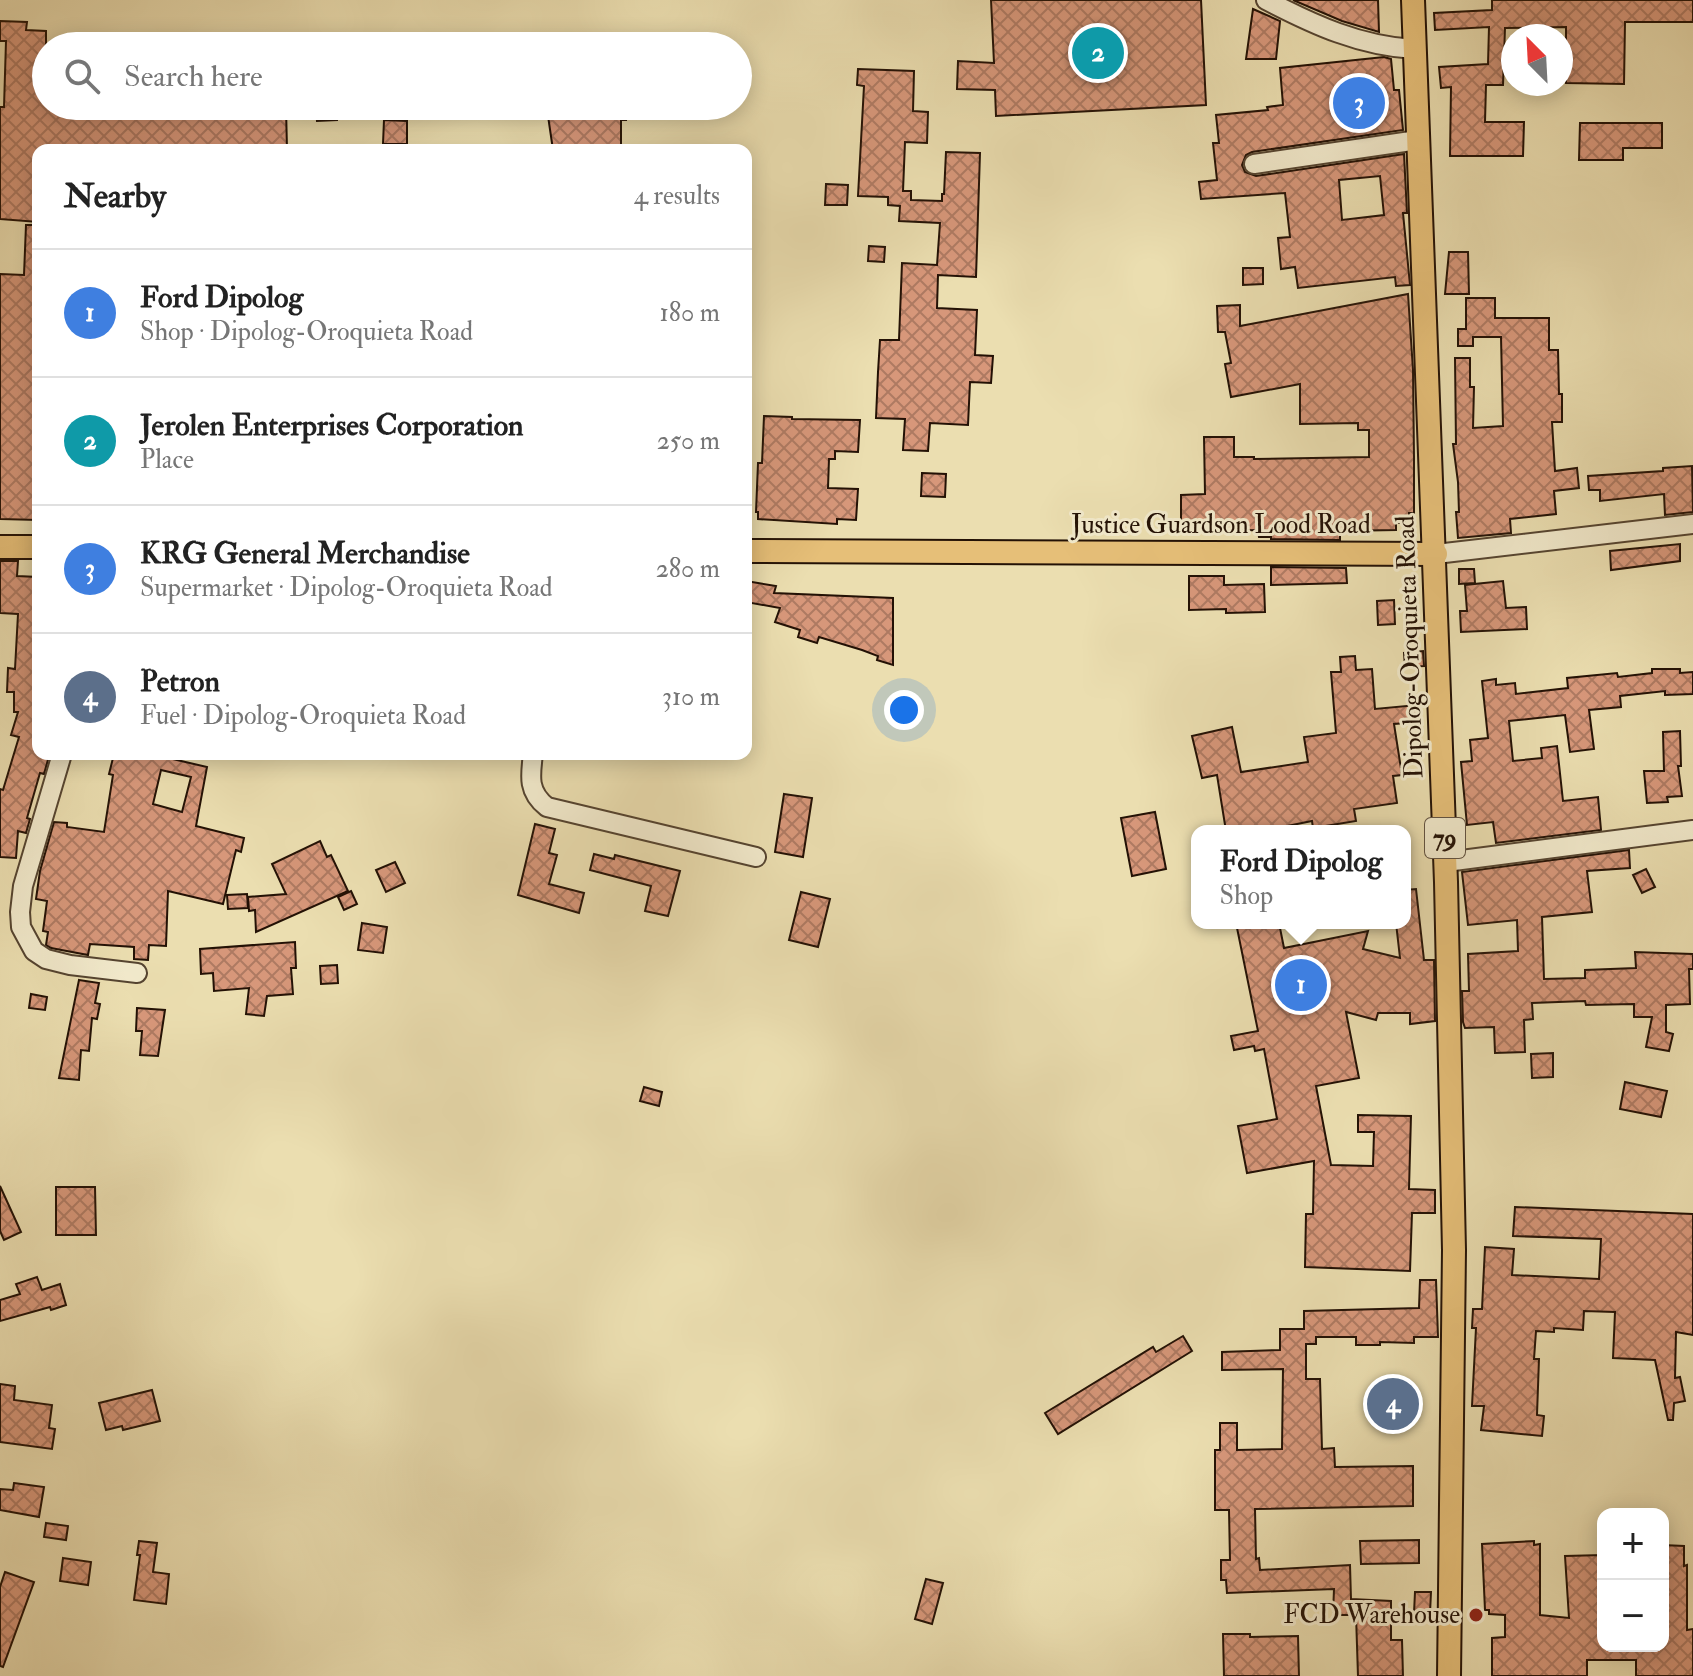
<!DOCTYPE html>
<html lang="en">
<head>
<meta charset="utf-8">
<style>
	body { margin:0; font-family:"IM FELL Double Pica",serif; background:#f6f6f6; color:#222 }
	.controls { position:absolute; right:24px; bottom:24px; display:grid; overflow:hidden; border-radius:16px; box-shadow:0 4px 20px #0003 }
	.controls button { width:72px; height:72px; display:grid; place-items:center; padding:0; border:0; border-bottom:2px solid #e0e0e0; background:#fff; color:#222; font:40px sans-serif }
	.compass { position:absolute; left:1501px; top:24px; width:72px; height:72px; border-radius:50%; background:#fff; box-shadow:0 4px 20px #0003; rotate:336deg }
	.you { position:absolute; left:904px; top:710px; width:28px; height:28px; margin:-20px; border:6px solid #fff; border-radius:50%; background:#1a73e8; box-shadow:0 0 0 12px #1a73e833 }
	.badge { display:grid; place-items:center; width:52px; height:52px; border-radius:50%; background:#db2777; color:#fff; font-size:26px; font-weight:700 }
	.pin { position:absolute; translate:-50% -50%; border:4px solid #fff; box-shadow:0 2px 8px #0006 }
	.popup { position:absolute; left:1191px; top:825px; width:220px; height:104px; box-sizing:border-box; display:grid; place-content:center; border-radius:16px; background:#fff; filter:drop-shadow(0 2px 6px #0005); font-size:26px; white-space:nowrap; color:#767676 }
	.popup b { font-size:30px; color:#222 }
	.popup::after { content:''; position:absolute; left:50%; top:100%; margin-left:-16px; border:16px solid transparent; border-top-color:#fff }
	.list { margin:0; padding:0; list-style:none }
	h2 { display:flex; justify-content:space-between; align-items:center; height:104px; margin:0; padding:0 32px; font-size:34px }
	h2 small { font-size:26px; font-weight:400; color:#767676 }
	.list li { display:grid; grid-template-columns:52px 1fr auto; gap:24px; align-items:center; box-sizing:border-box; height:128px; padding:0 32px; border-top:2px solid #e0e0e0 }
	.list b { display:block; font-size:30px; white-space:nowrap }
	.list p { margin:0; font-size:26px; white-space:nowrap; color:#767676 }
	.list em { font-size:26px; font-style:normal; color:#767676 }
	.icon { flex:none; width:44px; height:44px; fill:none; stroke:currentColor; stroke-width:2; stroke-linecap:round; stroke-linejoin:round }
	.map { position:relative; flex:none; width:1693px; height:1676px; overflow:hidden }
	.search { position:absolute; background:#fff; box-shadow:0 4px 20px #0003; left:32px; top:32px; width:720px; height:88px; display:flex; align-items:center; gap:20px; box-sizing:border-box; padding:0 28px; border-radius:44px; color:#767676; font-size:30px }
	.panel { position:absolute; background:#fff; box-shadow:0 4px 20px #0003; left:32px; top:144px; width:720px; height:616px; border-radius:16px }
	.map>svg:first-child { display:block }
	.building { fill:url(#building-cross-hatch); stroke:#231105; stroke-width:2; fill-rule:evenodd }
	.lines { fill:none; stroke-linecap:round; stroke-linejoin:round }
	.minor-casing { stroke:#554430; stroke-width:22 }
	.major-casing { stroke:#231105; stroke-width:26 }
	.minor { stroke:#f2eacc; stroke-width:18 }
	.major { stroke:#e6bf78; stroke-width:22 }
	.poi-dot { fill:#8f2418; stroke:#f2eacc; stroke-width:3 }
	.labels { text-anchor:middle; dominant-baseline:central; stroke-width:6; stroke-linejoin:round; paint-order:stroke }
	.shield { fill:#f2eacc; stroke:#615241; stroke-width:2 }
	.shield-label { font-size:24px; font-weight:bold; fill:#231105 }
	.street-label { font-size:26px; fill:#231105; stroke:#f2eacc }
	.poi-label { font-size:26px; fill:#231105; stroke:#f2eacc; text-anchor:end }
</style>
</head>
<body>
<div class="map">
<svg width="1693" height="1676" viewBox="0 0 1693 1676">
	<defs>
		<pattern id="building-cross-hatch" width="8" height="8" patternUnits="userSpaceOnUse" patternTransform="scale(2)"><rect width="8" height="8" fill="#d7977a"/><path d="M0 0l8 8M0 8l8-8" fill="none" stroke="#ae7a62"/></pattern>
	</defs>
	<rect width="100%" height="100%" fill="#ebdeb0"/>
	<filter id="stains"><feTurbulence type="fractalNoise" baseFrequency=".0025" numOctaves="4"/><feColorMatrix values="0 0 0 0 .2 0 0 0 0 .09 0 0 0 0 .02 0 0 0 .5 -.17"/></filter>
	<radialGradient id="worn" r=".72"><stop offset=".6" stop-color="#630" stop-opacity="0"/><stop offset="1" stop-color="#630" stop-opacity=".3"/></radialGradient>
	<g class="building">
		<polygon points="991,0 1201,0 1206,105 996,116 995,90 957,89 958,61 994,63"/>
		<polygon points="1293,0 1378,0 1379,32 1342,21"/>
		<polygon points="1492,0 1693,0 1693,22 1625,22 1624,84 1566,83 1566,27 1505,28 1503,85 1486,85 1485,122 1524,122 1523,156 1450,156 1451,87 1441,88 1439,67 1488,64 1489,27 1435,30 1434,13 1492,10"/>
		<polygon points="1253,9 1280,21 1276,59 1246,59"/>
		<polygon points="0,21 27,22 26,30 46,31 46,106 264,106 264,109 286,108 287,149 143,150 143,147 111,147 110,150 38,150 38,222 0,219 0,107 4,107 6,41 0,41"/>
		<path d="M1384 57 1391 59 1394 90H1399L1403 130 1252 152 1246 155 1242 165 1245 172 1256 176 1404 154 1407 213H1403L1410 285 1396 286 1395 277 1298 288 1295 267 1281 269 1278 238 1290 237 1285 193 1201 199 1199 182 1217 180 1213 143H1219L1216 115 1268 110 1267 107 1283 105 1280 68ZM1380 176 1384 215 1342 220 1339 180Z"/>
		<polygon points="858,69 914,71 913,111 928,112 927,143 905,142 903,191 911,191 911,200 942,201 942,194 944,194 946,152 980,153 976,277 938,275 937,308 977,310 975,355 993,356 991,383 970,382 968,425 930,423 928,451 903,450 905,419 876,418 878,372 880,340 899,340 902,263 937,265 940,223 899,221 900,206 888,205 888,197 858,196 864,86 857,85"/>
		<polygon points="316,106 336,106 337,120 317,121"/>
		<polygon points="568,106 625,106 626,120 621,120 621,150 553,150 547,109"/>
		<polygon points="384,120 407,121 407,144 383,144"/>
		<polygon points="1580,123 1662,123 1662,148 1623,148 1623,160 1579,160"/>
		<polygon points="826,184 848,185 847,205 825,205"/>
		<polygon points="26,225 38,225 38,520 0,519 0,274 24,275"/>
		<polygon points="869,246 885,247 884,262 868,261"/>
		<polygon points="1449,252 1468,252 1469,294 1445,294"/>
		<polygon points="1243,268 1263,268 1263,284 1243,285"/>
		<polygon points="1408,294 1413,370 1414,458 1414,513 1409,513 1409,522 1396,523 1396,530 1340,531 1340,540 1271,539 1271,537 1259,537 1258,530 1181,532 1181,495 1205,494 1204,437 1234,437 1234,457 1254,457 1254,459 1369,457 1369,430 1358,430 1358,423 1300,424 1300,384 1231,397 1225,364 1231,363 1225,332 1218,332 1217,306 1240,305 1240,326"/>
		<polygon points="1466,298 1495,298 1495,318 1549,318 1549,350 1558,350 1559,394 1562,394 1562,422 1552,422 1555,471 1577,468 1579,488 1554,491 1556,514 1510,519 1511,533 1458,538 1456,512 1459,512 1458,482 1453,444 1456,444 1455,358 1470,358 1470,387 1474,387 1473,428 1503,426 1501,337 1473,337 1473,346 1458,346 1458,329 1466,329"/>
		<polygon points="764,416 792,417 792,419 860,420 858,452 835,451 835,459 829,459 828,488 858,489 856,520 837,519 837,524 758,519 758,512 756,512 758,463 762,463"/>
		<polygon points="1692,466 1693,512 1665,515 1664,494 1600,501 1600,490 1589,490 1588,476 1663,471 1663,468"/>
		<polygon points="922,473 946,474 945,497 921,496"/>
		<polygon points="1680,544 1680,561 1611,570 1610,551"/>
		<polygon points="0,561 18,561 17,576 38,577 38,754 49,756 44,774 40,773 27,818 30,819 26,833 18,831 16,858 0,857 0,789 3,790 19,737 11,735 18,712 14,712 14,692 7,692 8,668 15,669 18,614 0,613"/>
		<polygon points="1271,567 1346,568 1347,583 1271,585"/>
		<polygon points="1459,569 1474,569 1475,583 1459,584"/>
		<polygon points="1189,576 1224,576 1224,585 1264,584 1265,612 1226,613 1226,609 1189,610"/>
		<polygon points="746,581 776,586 774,593 893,598 893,665 877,660 878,656 862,650 819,637 817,643 798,637 800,630 775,622 780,608 746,602"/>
		<polygon points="1503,581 1506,608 1526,607 1527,629 1461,632 1460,611 1467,611 1465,585"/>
		<polygon points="1394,600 1395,624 1378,625 1377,601"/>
		<polygon points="1423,651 1424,666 1405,667 1404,653"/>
		<polygon points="1355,656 1356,670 1372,669 1375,709 1417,705 1418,722 1394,724 1402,775 1393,776 1397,803 1354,809 1356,821 1313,828 1312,821 1262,831 1226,831 1217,775 1202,778 1192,736 1232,727 1241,772 1308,762 1304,737 1336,733 1331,672 1341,672 1340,657"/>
		<polygon points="1652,669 1680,669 1680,673 1693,672 1693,694 1665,695 1665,691 1620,696 1621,707 1589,710 1594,749 1570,752 1565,715 1509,721 1513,761 1542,758 1541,748 1557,746 1563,801 1598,797 1601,830 1496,843 1493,822 1467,825 1461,762 1472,761 1470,740 1488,738 1482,681 1496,679 1496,685 1515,683 1516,694 1568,688 1567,678 1617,673 1618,677 1652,673"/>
		<polygon points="1680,731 1681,766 1678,766 1682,796 1667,797 1668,802 1647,803 1644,771 1664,771 1663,732"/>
		<path d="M114 754H165L164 757 207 767 196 826 244 838 241 852 236 850 223 904 168 891 166 946 149 945 148 960 134 959V947L90 944 88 955 51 948 46 945 48 932 43 931 47 901 36 899 40 871 54 822 67 823V827L104 832 113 775 109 774ZM161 770 191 777 182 812 153 804Z"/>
		<polygon points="784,794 812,798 803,857 775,852"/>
		<polygon points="1155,812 1166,869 1132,876 1121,818"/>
		<polygon points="535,824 555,829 549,853 557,855 549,884 584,893 579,913 518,895"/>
		<polygon points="320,841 327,857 331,855 348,891 256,932 255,910 249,911 248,897 286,894 272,864"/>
		<polygon points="1629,850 1630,868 1587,871 1592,912 1542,917 1544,979 1585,978 1585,970 1636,968 1635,952 1693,954 1693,969 1689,969 1690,1004 1666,1005 1666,1032 1673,1034 1669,1051 1646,1047 1652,1017 1634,1017 1634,1004 1586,1005 1585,1001 1532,1003 1533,1019 1524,1020 1525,1052 1495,1053 1494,1027 1465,1028 1463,1022 1462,991 1469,991 1468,954 1518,951 1517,920 1468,925 1462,872"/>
		<polygon points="594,854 614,859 615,855 680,871 668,916 645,911 651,886 590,870"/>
		<polygon points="395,862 405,883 386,892 376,870"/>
		<polygon points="1646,869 1655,887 1642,893 1633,875"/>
		<polygon points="1416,889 1424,960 1434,960 1435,1021 1410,1024 1410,1013 1378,1013 1376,1020 1346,1012 1359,1078 1316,1086 1331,1165 1373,1166 1374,1132 1358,1132 1358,1115 1411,1116 1409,1189 1435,1190 1435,1213 1412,1213 1410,1271 1305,1267 1306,1214 1313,1214 1314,1161 1247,1173 1238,1126 1277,1119 1264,1049 1255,1051 1254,1046 1234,1050 1231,1036 1258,1031 1236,923 1279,923 1284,948 1368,931 1363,949 1400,958 1396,923 1405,923 1405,890"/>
		<polygon points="351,891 357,904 344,910 338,897"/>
		<polygon points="801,892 830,899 818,947 789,940"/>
		<polygon points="247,894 248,908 228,909 227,895"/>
		<polygon points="362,923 387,927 383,953 358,950"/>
		<polygon points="295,942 296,968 291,968 293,994 267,996 264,1016 246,1014 249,988 214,991 213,973 201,974 200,949"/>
		<polygon points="337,965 338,983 321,984 320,966"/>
		<polygon points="79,980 99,983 95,1003 100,1004 97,1019 92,1018 89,1051 81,1050 79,1080 59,1078"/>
		<polygon points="31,994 47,997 45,1010 29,1008"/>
		<polygon points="137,1008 165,1010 158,1056 140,1055 142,1031 136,1031"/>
		<polygon points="1553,1053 1553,1077 1532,1078 1531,1054"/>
		<polygon points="1625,1082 1667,1091 1661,1117 1620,1109"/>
		<polygon points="644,1087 662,1092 659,1106 640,1101"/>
		<polygon points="0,1186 21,1232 4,1240 0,1231"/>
		<polygon points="56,1187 95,1187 96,1235 56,1235"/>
		<polygon points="1515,1207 1693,1214 1693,1335 1676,1332 1675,1378 1680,1377 1685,1401 1674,1403 1673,1420 1668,1420 1655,1360 1613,1358 1615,1312 1584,1311 1583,1330 1554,1328 1554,1332 1536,1331 1534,1359 1539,1359 1537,1415 1544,1416 1542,1436 1481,1430 1484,1406 1472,1406 1476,1328 1472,1328 1473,1309 1482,1309 1485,1247 1514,1249 1512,1275 1599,1279 1601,1239 1513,1236"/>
		<polygon points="37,1277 42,1290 60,1284 66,1305 51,1310 50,1307 0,1321 0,1300 20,1294 16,1284"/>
		<polygon points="1420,1280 1436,1280 1438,1337 1414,1337 1414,1343 1380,1342 1380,1345 1356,1345 1356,1337 1316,1337 1316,1344 1306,1344 1306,1379 1320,1379 1322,1449 1334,1448 1335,1467 1413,1466 1413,1506 1255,1509 1256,1559 1259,1558 1260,1570 1350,1565 1351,1599 1391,1601 1391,1640 1402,1640 1403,1676 1358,1676 1356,1615 1333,1615 1334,1589 1227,1593 1226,1580 1221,1580 1221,1560 1230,1560 1229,1510 1215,1510 1215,1450 1220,1450 1220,1423 1237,1423 1237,1450 1282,1449 1283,1369 1222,1370 1222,1352 1280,1350 1280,1329 1304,1329 1304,1311 1419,1308"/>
		<polygon points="1183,1336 1192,1351 1058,1434 1045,1413 1153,1347 1156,1352"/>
		<polygon points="0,1384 15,1386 14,1400 52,1405 49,1428 55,1429 52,1449 0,1442"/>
		<polygon points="152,1390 160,1421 123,1430 122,1426 106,1430 99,1403"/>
		<polygon points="1370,1392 1417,1392 1416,1416 1370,1416"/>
		<polygon points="14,1483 44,1487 39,1517 0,1510 0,1489 13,1490"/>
		<polygon points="46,1523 68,1526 66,1540 44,1537"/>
		<polygon points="1419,1540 1419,1563 1361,1564 1360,1541"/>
		<polygon points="139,1541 157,1543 153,1572 169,1574 166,1604 134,1600 140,1555 137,1555"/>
		<polygon points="1534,1541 1534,1545 1540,1544 1540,1615 1569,1618 1565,1556 1603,1555 1603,1646 1663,1646 1663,1545 1684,1546 1684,1566 1687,1565 1687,1630 1693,1629 1693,1676 1636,1676 1636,1660 1587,1660 1587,1676 1492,1676 1492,1638 1505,1637 1505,1615 1489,1614 1489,1610 1485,1610 1482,1544"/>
		<polygon points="63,1558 91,1562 88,1585 60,1581"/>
		<polygon points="5,1572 34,1582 3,1667 0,1666 0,1587"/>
		<polygon points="926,1579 943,1583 932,1624 915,1619"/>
		<polygon points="1415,1592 1431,1592 1430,1613 1414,1613"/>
		<polygon points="1223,1634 1250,1634 1250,1637 1298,1636 1299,1676 1224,1676"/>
	</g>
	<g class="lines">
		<defs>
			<g id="minor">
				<path d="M1266 0C1314 25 1360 46 1414 49"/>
				<polyline points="1254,164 1418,140"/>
				<polyline points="1436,554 1693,524"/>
				<polyline points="62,754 23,886 20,912 21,927 34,951 46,959 70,965 137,973"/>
				<path d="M533 754C530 777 528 792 547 807L756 857"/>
				<polyline points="1446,862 1693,830"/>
			</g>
			<g id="major">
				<polyline points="1413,0 1446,882 1454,1250 1449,1676"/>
				<polyline points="0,547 38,547"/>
				<polyline points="746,551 1436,554"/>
			</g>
		</defs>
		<use href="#minor" class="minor-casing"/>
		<use href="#major" class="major-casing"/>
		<use href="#minor" class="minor"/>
		<use href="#major" class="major"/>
	</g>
	<circle class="poi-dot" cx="1476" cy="1615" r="8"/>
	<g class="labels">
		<rect class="shield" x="1425" y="818" width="40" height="40" rx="6"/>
		<g class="shield-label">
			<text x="1445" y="838">79</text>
		</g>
		<g class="street-label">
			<text x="1221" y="525">Justice Guardson Lood Road</text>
			<text transform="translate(1410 647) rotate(-92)">Dipolog-Oroquieta Road</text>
		</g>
		<g class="poi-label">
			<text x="1460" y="1615">FCD Warehouse</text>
		</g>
	</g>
	<rect width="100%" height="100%" filter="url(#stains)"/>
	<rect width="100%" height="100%" fill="url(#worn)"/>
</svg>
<div class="controls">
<button>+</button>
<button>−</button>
</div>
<svg class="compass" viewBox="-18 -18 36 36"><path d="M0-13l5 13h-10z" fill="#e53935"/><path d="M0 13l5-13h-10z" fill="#767676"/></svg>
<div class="you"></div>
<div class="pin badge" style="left:1301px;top:985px;background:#3f7fe0">1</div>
<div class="popup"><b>Ford Dipolog</b>Shop</div>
<div class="pin badge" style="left:1098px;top:53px;background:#0f9aa8">2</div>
<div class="pin badge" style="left:1359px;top:103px;background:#3f7fe0">3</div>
<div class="pin badge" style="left:1393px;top:1404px;background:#5c6f8a">4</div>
<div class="search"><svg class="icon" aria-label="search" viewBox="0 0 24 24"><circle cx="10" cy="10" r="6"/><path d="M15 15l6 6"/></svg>Search here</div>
<section class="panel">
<h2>Nearby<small>4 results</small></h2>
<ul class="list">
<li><span class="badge" style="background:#3f7fe0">1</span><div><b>Ford Dipolog</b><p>Shop · Dipolog-Oroquieta Road</p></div><em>180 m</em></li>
<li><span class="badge" style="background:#0f9aa8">2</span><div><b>Jerolen Enterprises Corporation</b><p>Place</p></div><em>250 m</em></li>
<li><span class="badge" style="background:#3f7fe0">3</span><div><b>KRG General Merchandise</b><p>Supermarket · Dipolog-Oroquieta Road</p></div><em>280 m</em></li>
<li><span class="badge" style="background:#5c6f8a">4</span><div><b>Petron</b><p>Fuel · Dipolog-Oroquieta Road</p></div><em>310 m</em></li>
</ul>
</section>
</div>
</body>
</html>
